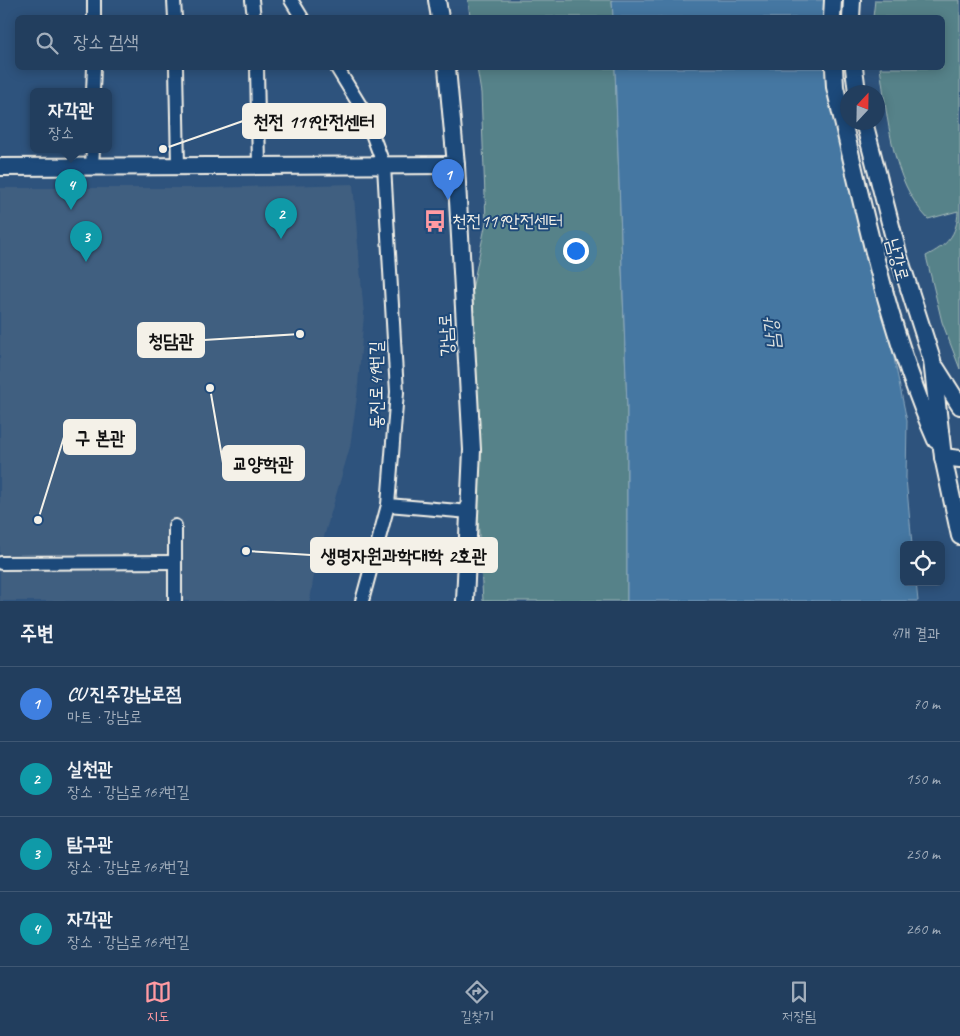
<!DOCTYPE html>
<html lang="ko">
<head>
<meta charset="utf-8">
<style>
	body { margin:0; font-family:Caveat,"Poor Story",sans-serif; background:#2a4564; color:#f1f3f6 }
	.controls { position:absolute; right:15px; bottom:15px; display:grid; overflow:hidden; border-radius:8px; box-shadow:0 2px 12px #0003 }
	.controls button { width:45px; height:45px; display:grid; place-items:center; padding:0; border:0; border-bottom:1px solid #3f5773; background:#223e5e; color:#f1f3f6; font:25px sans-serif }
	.compass { position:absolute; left:840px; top:85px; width:45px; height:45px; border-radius:50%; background:#223e5e; box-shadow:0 2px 12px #0003; rotate:22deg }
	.you { position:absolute; left:575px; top:250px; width:18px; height:18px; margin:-12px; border:4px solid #fff; border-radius:50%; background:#1a73e8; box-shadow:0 0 0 8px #1a73e833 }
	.badge { display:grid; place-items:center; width:32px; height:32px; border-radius:50%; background:#ff9aa2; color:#fff; font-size:16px; font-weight:700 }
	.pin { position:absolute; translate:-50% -41px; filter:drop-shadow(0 1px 2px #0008) }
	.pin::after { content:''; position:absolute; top:26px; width:18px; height:15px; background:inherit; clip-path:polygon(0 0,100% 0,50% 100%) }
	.popup { position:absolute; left:30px; top:88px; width:82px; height:65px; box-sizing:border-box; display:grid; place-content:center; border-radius:8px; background:#223e5e; filter:drop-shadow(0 1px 4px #0005); font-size:16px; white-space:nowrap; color:#a2aebc }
	.popup b { font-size:19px; color:#f1f3f6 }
	.popup::after { content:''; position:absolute; left:50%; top:100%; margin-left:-10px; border:10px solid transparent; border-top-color:#223e5e }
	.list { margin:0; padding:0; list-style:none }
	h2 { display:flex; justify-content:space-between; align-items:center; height:65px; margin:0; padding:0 20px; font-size:21px }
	h2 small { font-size:16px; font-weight:400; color:#a2aebc }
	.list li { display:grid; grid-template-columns:32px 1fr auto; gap:15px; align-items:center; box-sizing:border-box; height:75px; padding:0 20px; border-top:1px solid #3f5773 }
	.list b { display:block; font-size:19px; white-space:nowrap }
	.list p { margin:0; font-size:16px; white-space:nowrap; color:#a2aebc }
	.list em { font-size:16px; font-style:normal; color:#a2aebc }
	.icon { flex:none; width:28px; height:28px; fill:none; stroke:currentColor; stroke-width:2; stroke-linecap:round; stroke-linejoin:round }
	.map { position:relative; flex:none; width:960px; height:601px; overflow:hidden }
	.search { position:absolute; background:#223e5e; box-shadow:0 2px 12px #0003; left:15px; right:15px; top:15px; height:55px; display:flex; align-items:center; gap:12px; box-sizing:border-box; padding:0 18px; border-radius:8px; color:#a2aebc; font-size:19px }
	.sheet { height:365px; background:#223e5e }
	nav { display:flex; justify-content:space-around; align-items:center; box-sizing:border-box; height:70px; border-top:1px solid #3f5773; background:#223e5e; font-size:14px; color:#a2aebc }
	nav a { display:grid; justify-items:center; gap:2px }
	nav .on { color:#ff9aa2 }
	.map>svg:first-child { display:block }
	.built { fill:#3f5e80 }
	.green { fill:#568289; stroke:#a5bab8 }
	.water { fill:#4577a2; stroke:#8ba8be }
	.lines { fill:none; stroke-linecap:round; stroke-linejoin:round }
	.minor-casing { stroke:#f4f1e8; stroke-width:16 }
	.tertiary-casing { stroke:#f4f1e8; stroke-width:20 }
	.minor { stroke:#1f4a7a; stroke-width:12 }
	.tertiary { stroke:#1f4a7a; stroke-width:16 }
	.labels { text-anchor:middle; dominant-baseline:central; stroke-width:4; stroke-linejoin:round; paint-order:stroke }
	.poi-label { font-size:18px; fill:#f4f1e8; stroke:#1f4a7a; text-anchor:start }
	.street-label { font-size:18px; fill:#f4f1e8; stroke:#1f4a7a }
	.water-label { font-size:19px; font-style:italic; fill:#dadfde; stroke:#1f4a7a }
	.leader { fill:none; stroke:#f4f1e8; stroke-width:2 }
	.callout-dot { fill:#f4f1e8; stroke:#1f4a7a; stroke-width:2 }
	.callout { fill:#f4f1e8; stroke:#f4f1e8; stroke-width:2 }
	.callout-label { font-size:19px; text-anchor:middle; font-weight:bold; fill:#111 }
</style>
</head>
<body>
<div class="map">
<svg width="960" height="601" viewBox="0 0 960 601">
	<rect width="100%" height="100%" fill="#2e537d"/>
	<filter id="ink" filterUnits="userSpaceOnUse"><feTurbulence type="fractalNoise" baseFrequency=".02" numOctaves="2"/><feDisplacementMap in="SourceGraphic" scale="10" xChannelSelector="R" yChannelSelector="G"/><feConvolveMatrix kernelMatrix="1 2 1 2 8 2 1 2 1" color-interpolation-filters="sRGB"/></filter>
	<g filter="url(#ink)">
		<polygon class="built" points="353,184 364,315 357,397 350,447 315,568 310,601 0,601 0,188 206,188"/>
		<g class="green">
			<polygon points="468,0 612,0 613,17 470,17"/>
			<path d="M875 0H960V369L942 322 926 256C947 245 957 236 958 211L928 219C891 180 888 118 880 68H942V18L873 17Z"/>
			<polygon points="477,68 615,68 627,406 627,601 483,601 466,319 486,222 481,93"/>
		</g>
		<g class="water">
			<polygon points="612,0 838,0 836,18 613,17"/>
			<polygon points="615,68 834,68 907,421 906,478 912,545 904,545 904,582 916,582 918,601 627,601 627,406"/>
		</g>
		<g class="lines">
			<defs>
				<g id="minor">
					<polyline points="174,0 175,18"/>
					<polyline points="252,0 254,18"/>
					<polyline points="291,0 302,18"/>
					<polyline points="94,18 94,0"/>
					<polyline points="176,68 178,166"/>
					<polyline points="257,68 259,166"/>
					<polyline points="337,68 364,112 384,166 397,392 388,505 362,601"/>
					<polyline points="93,91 94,68"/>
					<polyline points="92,166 93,149"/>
					<polyline points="388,505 470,512"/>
					<polyline points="1,563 175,562"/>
					<polyline points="175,601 175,526"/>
				</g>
				<g id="tertiary">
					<polyline points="437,0 440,18"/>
					<polyline points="832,18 833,0"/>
					<polyline points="851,18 852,0"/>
					<polyline points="447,68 456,165 472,450 465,601"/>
					<path d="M834 68 835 87C863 206 887 329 936 440"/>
					<polyline points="854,68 857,92"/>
					<polyline points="864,122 899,257 932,360 943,457 960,536"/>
					<polyline points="0,167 456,165"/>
					<polyline points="936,368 960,406"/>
					<polyline points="943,457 960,459"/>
				</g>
			</defs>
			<use href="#minor" class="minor-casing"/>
			<use href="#tertiary" class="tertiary-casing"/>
			<use href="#minor" class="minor"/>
			<use href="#tertiary" class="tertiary"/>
		</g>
	</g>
	<defs>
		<symbol id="bus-bare" viewBox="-9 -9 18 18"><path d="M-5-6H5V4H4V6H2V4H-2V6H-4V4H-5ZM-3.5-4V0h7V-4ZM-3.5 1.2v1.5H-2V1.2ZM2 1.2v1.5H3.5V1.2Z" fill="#ff9aa2" stroke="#1f4a7a" stroke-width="2.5" paint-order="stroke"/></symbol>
	</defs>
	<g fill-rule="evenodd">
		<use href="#bus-bare" x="419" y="205" width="32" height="32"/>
	</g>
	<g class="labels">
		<g class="poi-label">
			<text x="452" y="221">천전119안전센터</text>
		</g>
		<g class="street-label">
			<text transform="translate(898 260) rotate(75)">남강로</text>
			<text transform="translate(446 335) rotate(-93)">강남로</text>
			<text transform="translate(376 385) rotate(-90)">동진로49번길</text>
		</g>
		<g class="water-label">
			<text transform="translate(772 334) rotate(-97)">남강</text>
		</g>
	</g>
	<path class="leader" d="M163 149L243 121M300 334L204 340M38 520L64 437M210 388L223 463M246 551L311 555"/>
	<g class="callout-dot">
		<circle cx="163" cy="149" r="5"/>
		<circle cx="300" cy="334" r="5"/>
		<circle cx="38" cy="520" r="5"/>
		<circle cx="210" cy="388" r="5"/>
		<circle cx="246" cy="551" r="5"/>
	</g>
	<g class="callout">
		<rect x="243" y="104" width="142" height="34" rx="5"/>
		<rect x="138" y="323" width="66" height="34" rx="5"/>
		<rect x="64" y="420" width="71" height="34" rx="5"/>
		<rect x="223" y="446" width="81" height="34" rx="5"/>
		<rect x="311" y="538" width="186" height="34" rx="5"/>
	</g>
	<g class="callout-label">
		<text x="314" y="128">천전 119안전센터</text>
		<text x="171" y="347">청담관</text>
		<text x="100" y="444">구 본관</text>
		<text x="263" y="470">교양학관</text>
		<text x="404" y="562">생명자원과학대학 2호관</text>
	</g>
</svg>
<div class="controls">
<button><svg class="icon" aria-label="locate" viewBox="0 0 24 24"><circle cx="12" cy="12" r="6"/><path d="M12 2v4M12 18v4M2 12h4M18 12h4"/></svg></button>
</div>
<svg class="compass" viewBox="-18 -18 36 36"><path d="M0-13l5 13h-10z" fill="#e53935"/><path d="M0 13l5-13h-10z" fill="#a2aebc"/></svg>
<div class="you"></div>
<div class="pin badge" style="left:448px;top:200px;background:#3f7fe0">1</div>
<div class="pin badge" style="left:281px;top:239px;background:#0f9aa8">2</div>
<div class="pin badge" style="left:86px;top:262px;background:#0f9aa8">3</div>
<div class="pin badge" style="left:71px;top:210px;background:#0f9aa8">4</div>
<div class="popup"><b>자각관</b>장소</div>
<div class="search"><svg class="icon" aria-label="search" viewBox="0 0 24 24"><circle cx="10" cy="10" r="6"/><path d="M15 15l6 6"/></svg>장소 검색</div>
</div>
<section class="sheet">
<h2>주변<small>4개 결과</small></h2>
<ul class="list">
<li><span class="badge" style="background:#3f7fe0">1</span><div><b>CU 진주강남로점</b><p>마트 · 강남로</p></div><em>70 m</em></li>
<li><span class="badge" style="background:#0f9aa8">2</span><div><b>실천관</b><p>장소 · 강남로167번길</p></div><em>150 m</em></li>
<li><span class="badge" style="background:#0f9aa8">3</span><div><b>탐구관</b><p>장소 · 강남로167번길</p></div><em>250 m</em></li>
<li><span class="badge" style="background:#0f9aa8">4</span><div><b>자각관</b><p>장소 · 강남로167번길</p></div><em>260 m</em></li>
</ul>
</section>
<nav>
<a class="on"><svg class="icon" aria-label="map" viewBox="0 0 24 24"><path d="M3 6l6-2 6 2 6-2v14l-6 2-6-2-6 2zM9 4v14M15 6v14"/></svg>지도</a>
<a><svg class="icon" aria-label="directions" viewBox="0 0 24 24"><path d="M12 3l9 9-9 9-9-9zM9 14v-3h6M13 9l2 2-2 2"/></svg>길찾기</a>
<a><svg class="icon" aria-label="saved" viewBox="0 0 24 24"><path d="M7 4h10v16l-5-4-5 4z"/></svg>저장됨</a>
</nav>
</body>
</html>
